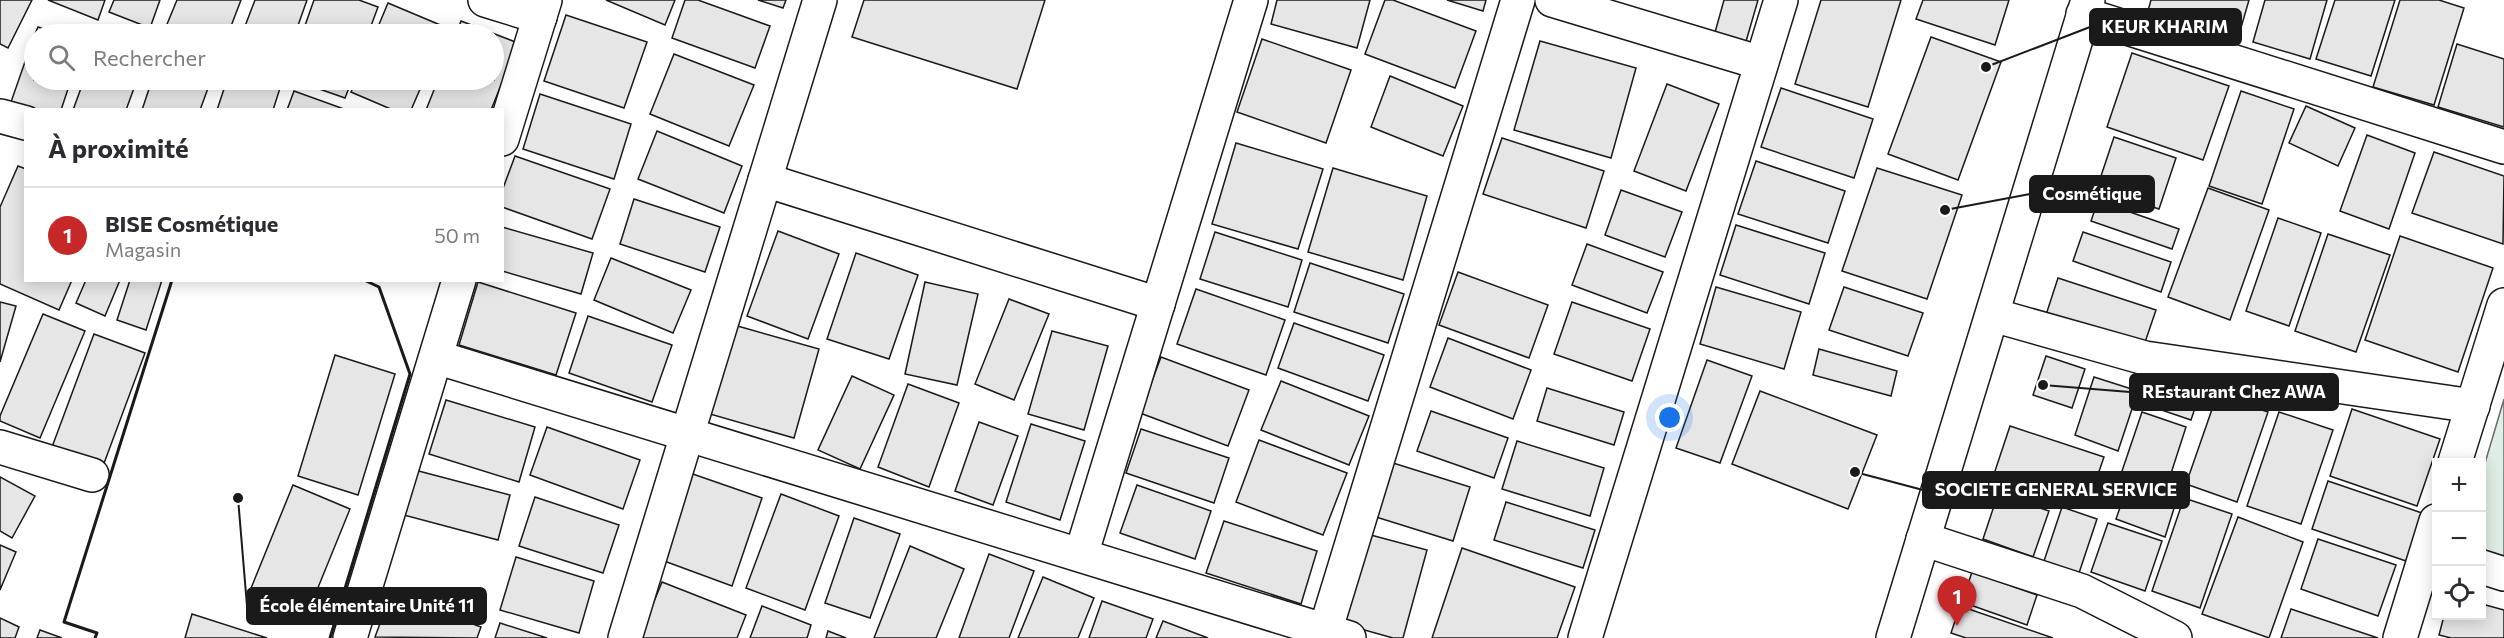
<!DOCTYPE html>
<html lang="fr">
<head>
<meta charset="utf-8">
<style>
	body { margin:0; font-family:Commissioner,sans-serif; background:#f7f7f7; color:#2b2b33 }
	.controls { position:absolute; right:18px; bottom:18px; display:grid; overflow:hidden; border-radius:0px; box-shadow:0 3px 15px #0003 }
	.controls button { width:54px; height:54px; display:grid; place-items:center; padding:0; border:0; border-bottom:2px solid #e1e1e2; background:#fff; color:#2b2b33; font:30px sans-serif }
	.you { position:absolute; left:1670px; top:418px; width:21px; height:21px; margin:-15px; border:4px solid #fff; border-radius:50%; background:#1a73e8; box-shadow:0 0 0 9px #1a73e833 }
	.badge { display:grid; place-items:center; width:39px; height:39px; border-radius:50%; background:#c62828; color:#fff; font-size:20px; font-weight:700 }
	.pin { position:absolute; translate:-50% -50px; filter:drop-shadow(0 2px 3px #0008) }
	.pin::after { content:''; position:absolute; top:32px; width:21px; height:18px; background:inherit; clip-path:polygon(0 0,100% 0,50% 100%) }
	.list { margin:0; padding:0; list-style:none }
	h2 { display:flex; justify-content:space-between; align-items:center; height:78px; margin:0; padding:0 24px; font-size:26px }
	h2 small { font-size:20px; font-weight:400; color:#7c7c81 }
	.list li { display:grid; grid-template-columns:39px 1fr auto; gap:18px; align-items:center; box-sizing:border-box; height:96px; padding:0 24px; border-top:2px solid #e1e1e2 }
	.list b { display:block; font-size:22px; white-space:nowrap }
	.list p { margin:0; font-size:20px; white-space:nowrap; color:#7c7c81 }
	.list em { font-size:20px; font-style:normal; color:#7c7c81 }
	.icon { flex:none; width:33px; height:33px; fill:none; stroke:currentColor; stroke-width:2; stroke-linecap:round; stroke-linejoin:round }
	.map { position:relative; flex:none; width:2504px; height:638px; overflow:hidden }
	.search { position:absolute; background:#fff; box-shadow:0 3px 15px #0003; left:24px; top:24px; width:480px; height:66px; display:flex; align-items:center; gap:15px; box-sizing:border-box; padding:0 21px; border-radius:33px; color:#7c7c81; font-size:22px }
	.panel { position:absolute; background:#fff; box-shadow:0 3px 15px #0003; left:24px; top:108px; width:480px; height:174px; border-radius:0px }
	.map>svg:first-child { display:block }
	.green { fill:#e0efe3; stroke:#6a6a6a; stroke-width:1.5 }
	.building { fill:#e6e6e6; stroke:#1a1a1a; stroke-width:1.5 }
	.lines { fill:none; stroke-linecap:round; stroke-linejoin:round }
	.minor-casing { stroke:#1a1a1a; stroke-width:36 }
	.minor { stroke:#fff; stroke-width:33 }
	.wall { stroke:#1a1a1a; stroke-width:3 }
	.leader { fill:none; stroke:#1a1a1a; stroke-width:2 }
	.callout-dot { fill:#1a1a1a; stroke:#fff; stroke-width:2 }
	.callout { fill:#1a1a1a; stroke:#1a1a1a; stroke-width:2 }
	.callout-label { font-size:18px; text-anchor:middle; font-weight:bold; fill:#fff }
</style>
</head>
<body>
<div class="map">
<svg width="2504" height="638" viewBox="0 0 2504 638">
	<rect width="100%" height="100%" fill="#fff"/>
	<polygon class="green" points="2504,399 2504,565 2482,558 2482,473"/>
	<g class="building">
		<polygon points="0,0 32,0 8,48 0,44"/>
		<polygon points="48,0 105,0 98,20"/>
		<polygon points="114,0 160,0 150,28 109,12"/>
		<polygon points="177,0 241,0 228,34 163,34"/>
		<polygon points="255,0 307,0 295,34 242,34"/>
		<polygon points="314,0 359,0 378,7 368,34 302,34"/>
		<polygon points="606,0 675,0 665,25"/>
		<polygon points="685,0 698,0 770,26 755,68 672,38"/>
		<polygon points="758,0 786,0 783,8"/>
		<polygon points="864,0 1045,0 1017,89 852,37"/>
		<polygon points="1277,0 1370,0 1357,48 1271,24"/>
		<polygon points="1385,0 1393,0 1476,31 1455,88 1365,54"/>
		<polygon points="1447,0 1486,0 1483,11"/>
		<polygon points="1724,0 1758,0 1745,45 1714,36"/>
		<polygon points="1821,0 1901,0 1868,107 1795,84"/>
		<polygon points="1923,0 2009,0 1995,45 1916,19"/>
		<polygon points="2151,0 2249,0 2236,45 2146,18"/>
		<polygon points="2265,0 2327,0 2310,59 2253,42"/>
		<polygon points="2335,0 2395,0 2371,76 2316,59"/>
		<polygon points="2400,0 2439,0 2464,8 2434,105 2373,87"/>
		<polygon points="388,3 445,27 442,34 375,34"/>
		<polygon points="566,15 647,42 624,108 544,81"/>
		<polygon points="461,21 518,43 491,110 426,110 438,80 494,80 494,34 456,34"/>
		<polygon points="38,27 59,34 35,34"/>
		<polygon points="103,28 120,34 100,34"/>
		<polygon points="34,36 34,80 71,80 61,110 32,110 11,102"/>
		<polygon points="1931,37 2001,62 1958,180 1888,154"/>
		<polygon points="1262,39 1351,70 1326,143 1237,112"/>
		<polygon points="1540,41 1636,68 1611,158 1514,130"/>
		<polygon points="2457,44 2504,59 2504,127 2438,107"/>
		<polygon points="2132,53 2229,86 2203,160 2107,127"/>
		<polygon points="674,54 754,85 729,146 650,114"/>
		<polygon points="1390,76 1463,106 1443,156 1371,127"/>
		<polygon points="84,80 137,80 126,110 73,110"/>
		<polygon points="152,80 211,80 200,110 142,110"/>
		<polygon points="227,80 267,80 281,85 273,110 217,110"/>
		<polygon points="294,80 352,80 345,98"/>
		<polygon points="357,80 424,80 411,110 393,110 351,92"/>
		<polygon points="1667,84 1719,104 1686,191 1634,171"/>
		<polygon points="1781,88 1873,119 1854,178 1761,147"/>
		<polygon points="294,91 344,109 344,110 287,110"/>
		<polygon points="2241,91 2294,109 2262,204 2209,186"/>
		<polygon points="540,94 631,124 614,179 523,149"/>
		<polygon points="2306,106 2355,128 2338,166 2289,143"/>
		<polygon points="657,131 742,166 724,213 638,179"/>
		<polygon points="2367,135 2415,153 2389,229 2340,211"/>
		<polygon points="2114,137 2176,158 2159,209 2097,188"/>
		<polygon points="1502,138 1604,171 1586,228 1483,194"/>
		<polygon points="1236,143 1323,169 1298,249 1212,224"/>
		<polygon points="2434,152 2504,176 2503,244 2412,213"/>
		<polygon points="515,156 610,189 592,239 502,207 502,191"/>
		<polygon points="1756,161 1845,191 1828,243 1738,214"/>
		<polygon points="18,166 26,169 26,280 72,280 59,310 0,284 0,207"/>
		<polygon points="1333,168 1427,196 1403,280 1308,252"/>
		<polygon points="1877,168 1962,195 1927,299 1842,271"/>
		<polygon points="2208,188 2269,210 2230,320 2168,297"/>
		<polygon points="1621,190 1682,212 1665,257 1605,235"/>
		<polygon points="634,199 720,227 705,272 620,244"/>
		<polygon points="2098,201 2179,229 2172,249 2091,221"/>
		<polygon points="2278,218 2321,233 2289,326 2246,311"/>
		<polygon points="1736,225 1825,253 1809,304 1720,275"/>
		<polygon points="502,227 593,253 581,294 502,271"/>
		<polygon points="778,231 839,254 808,339 747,316"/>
		<polygon points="1215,232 1302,260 1288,307 1200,279"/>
		<polygon points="2083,232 2171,262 2161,292 2073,261"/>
		<polygon points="2328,234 2390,255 2356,352 2295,331"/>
		<polygon points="2400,236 2493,268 2458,372 2365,340"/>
		<polygon points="1587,244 1663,272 1647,313 1572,285"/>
		<polygon points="856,253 918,275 889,359 827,339"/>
		<polygon points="611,258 691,290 673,333 594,300"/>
		<polygon points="1310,263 1404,294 1388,343 1294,312"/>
		<polygon points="1458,272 1548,305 1529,358 1439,325"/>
		<polygon points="2058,278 2156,310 2141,354 2044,321"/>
		<polygon points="86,280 120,280 105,316 76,303"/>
		<polygon points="130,280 162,280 146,330 117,320"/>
		<polygon points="478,282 576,313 556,375 459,345"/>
		<polygon points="925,282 978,294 957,385 905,374"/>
		<polygon points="1716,287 1801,312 1784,369 1700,344"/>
		<polygon points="1844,287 1923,313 1908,356 1829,330"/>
		<polygon points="1196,289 1285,320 1266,375 1177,344"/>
		<polygon points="1009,299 1049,314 1014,400 975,384"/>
		<polygon points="0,302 16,306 0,362"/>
		<polygon points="1572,302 1650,329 1632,381 1554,354"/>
		<polygon points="43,314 85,331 40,438 0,421 0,416"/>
		<polygon points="588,316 672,345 652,402 569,373"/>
		<polygon points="1294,323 1384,355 1368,401 1278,368"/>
		<polygon points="734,325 819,349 794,438 710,414"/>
		<polygon points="1052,331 1108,346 1084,430 1028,414"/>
		<polygon points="94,334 145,353 103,466 52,447"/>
		<polygon points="1448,338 1531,370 1513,419 1430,387"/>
		<polygon points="1819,349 1897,371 1891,396 1813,375"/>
		<polygon points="335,355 395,374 358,495 298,476"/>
		<polygon points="2046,356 2085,369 2072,408 2033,395"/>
		<polygon points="1161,357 1249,390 1228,446 1140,413"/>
		<polygon points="1707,360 1752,376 1720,463 1676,448"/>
		<polygon points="852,376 894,395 860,469 818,450"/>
		<polygon points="2094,377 2138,391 2118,451 2075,435"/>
		<polygon points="1281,381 1369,416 1349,465 1261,430"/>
		<polygon points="2145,382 2198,399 2191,420 2138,402"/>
		<polygon points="908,384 959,403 929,487 878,467"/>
		<polygon points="1547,388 1624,412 1614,445 1537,421"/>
		<polygon points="1760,391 1877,435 1848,509 1732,464"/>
		<polygon points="2217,395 2268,412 2237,502 2186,484"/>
		<polygon points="446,400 535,427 519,482 429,454"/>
		<polygon points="2352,409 2440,439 2417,506 2330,476"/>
		<polygon points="1431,411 1508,438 1494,478 1417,451"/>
		<polygon points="2142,412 2186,427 2165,492 2120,477"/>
		<polygon points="2279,412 2333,430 2301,524 2247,506"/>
		<polygon points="979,422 1018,436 993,505 955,491"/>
		<polygon points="1031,424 1085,441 1060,520 1006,502"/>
		<polygon points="2010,426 2104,457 2087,506 1994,474"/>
		<polygon points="547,427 640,460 623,509 530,475"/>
		<polygon points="1141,429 1229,458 1214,503 1126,473"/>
		<polygon points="1259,440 1347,473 1323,535 1236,502"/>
		<polygon points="1517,441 1604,468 1590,516 1502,489"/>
		<polygon points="1393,463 1470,487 1453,541 1376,517"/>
		<polygon points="411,469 510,495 498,540 400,514"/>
		<polygon points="687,472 762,498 732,586 656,558"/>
		<polygon points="0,477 35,496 12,538 0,531"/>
		<polygon points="2328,481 2422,513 2406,561 2312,529"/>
		<polygon points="293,485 350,509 304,622 247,598"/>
		<polygon points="1137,485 1211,511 1195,559 1120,533"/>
		<polygon points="2128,485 2176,502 2165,537 2116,519"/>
		<polygon points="781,494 839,516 805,610 746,588"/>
		<polygon points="1998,494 2049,511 2033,557 1983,539"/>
		<polygon points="535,497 619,525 603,573 519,546"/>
		<polygon points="2184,498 2232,514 2200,608 2152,591"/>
		<polygon points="1506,502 1595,530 1583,568 1494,540"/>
		<polygon points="2062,507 2097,519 2079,573 2044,561"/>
		<polygon points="2238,517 2303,542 2269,638 2202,614"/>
		<polygon points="854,518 900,534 870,618 825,603"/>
		<polygon points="1224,521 1317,551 1301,604 1206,573"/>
		<polygon points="2108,523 2162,541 2145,591 2091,572"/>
		<polygon points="1367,534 1427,550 1403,638 1393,638 1343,624"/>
		<polygon points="2318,539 2396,565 2378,616 2301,589"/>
		<polygon points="0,545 16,552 0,590"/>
		<polygon points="910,546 964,569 936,638 874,638"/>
		<polygon points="1462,548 1575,587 1557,638 1432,638"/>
		<polygon points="989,554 1034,571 1009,638 959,638"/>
		<polygon points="516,557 594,581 579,633 500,610"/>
		<polygon points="1972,572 2037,595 2027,625 1962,602"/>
		<polygon points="1043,577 1094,598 1078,638 1018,638"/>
		<polygon points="662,582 746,615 737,638 639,638"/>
		<polygon points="391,594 481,627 477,638 375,637"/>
		<polygon points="1102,601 1153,619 1146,638 1089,638"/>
		<polygon points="2482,604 2504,610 2504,638 2451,638 2439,635 2444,616 2482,616"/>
		<polygon points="762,606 811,625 807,638 750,638"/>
		<polygon points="1960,606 2053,638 1966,638 1951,633"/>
		<polygon points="2291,609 2378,638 2281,638"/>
		<polygon points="192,614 267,638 185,638"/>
		<polygon points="0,618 19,627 15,638 0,638"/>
		<polygon points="1163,621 1208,638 1156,638"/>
		<polygon points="500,623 547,638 495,638"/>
		<polygon points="40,630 62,638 37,638"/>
		<polygon points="828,631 846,638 826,638"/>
	</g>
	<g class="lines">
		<defs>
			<g id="minor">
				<polyline points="485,0 540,17"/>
				<polyline points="1552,0 1761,63"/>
				<polyline points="2083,14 2504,147"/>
				<polyline points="0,116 26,123"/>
				<polyline points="502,139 545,0"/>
				<polyline points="765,180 1158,304"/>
				<polyline points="1993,315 2145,358 2473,406"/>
				<polyline points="436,357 1349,638"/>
				<polyline points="0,447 92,475"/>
				<polyline points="2455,462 2504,305"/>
				<polyline points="1923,539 2082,591 2175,638"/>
				<polyline points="1081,555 1251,0"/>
				<polyline points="2482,567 2504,574"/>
				<polyline points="350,638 459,280"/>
				<polyline points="625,638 820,0"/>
				<polyline points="1323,638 1518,0"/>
				<polyline points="1585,638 1781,0"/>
				<polyline points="1893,638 2088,0"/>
				<polyline points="2400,638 2436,521"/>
			</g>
		</defs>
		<use href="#minor" class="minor-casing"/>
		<use href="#minor" class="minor"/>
		<g class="wall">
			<polyline points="95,638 97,633 64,622 172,280"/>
			<polyline points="330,638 410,374 379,287 364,280"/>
		</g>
	</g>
	<path class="leader" d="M1986 67L2090 27M1945 210L2030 194M2043 385L2130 392M1855 472L1923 490M238 498L247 606"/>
	<g class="callout-dot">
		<circle cx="1986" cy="67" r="6"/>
		<circle cx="1945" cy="210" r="6"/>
		<circle cx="2043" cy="385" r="6"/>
		<circle cx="1855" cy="472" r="6"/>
		<circle cx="238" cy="498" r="6"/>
	</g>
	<g class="callout">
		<rect x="2090" y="9" width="151" height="36" rx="6"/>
		<rect x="2030" y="176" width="124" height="36" rx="6"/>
		<rect x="2130" y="374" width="208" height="36" rx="6"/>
		<rect x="1923" y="472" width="266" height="36" rx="6"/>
		<rect x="247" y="588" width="239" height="36" rx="6"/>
	</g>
	<g class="callout-label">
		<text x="2165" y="33">KEUR KHARIM</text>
		<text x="2092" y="200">Cosmétique</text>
		<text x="2234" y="398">REstaurant Chez AWA</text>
		<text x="2056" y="496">SOCIETE GENERAL SERVICE</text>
		<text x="367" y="612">École élémentaire Unité 11</text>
	</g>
</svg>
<div class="controls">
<button>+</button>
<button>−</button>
<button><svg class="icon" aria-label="locate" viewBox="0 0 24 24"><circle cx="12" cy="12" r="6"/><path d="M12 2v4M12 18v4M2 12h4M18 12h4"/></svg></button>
</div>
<div class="you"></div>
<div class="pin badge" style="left:1957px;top:626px">1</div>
<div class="search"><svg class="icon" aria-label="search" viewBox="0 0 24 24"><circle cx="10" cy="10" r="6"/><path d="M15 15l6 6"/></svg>Rechercher</div>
<section class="panel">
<h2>À proximité<small></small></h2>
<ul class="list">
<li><span class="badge">1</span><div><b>BISE Cosmétique</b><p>Magasin</p></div><em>50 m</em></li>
</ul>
</section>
</div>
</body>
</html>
